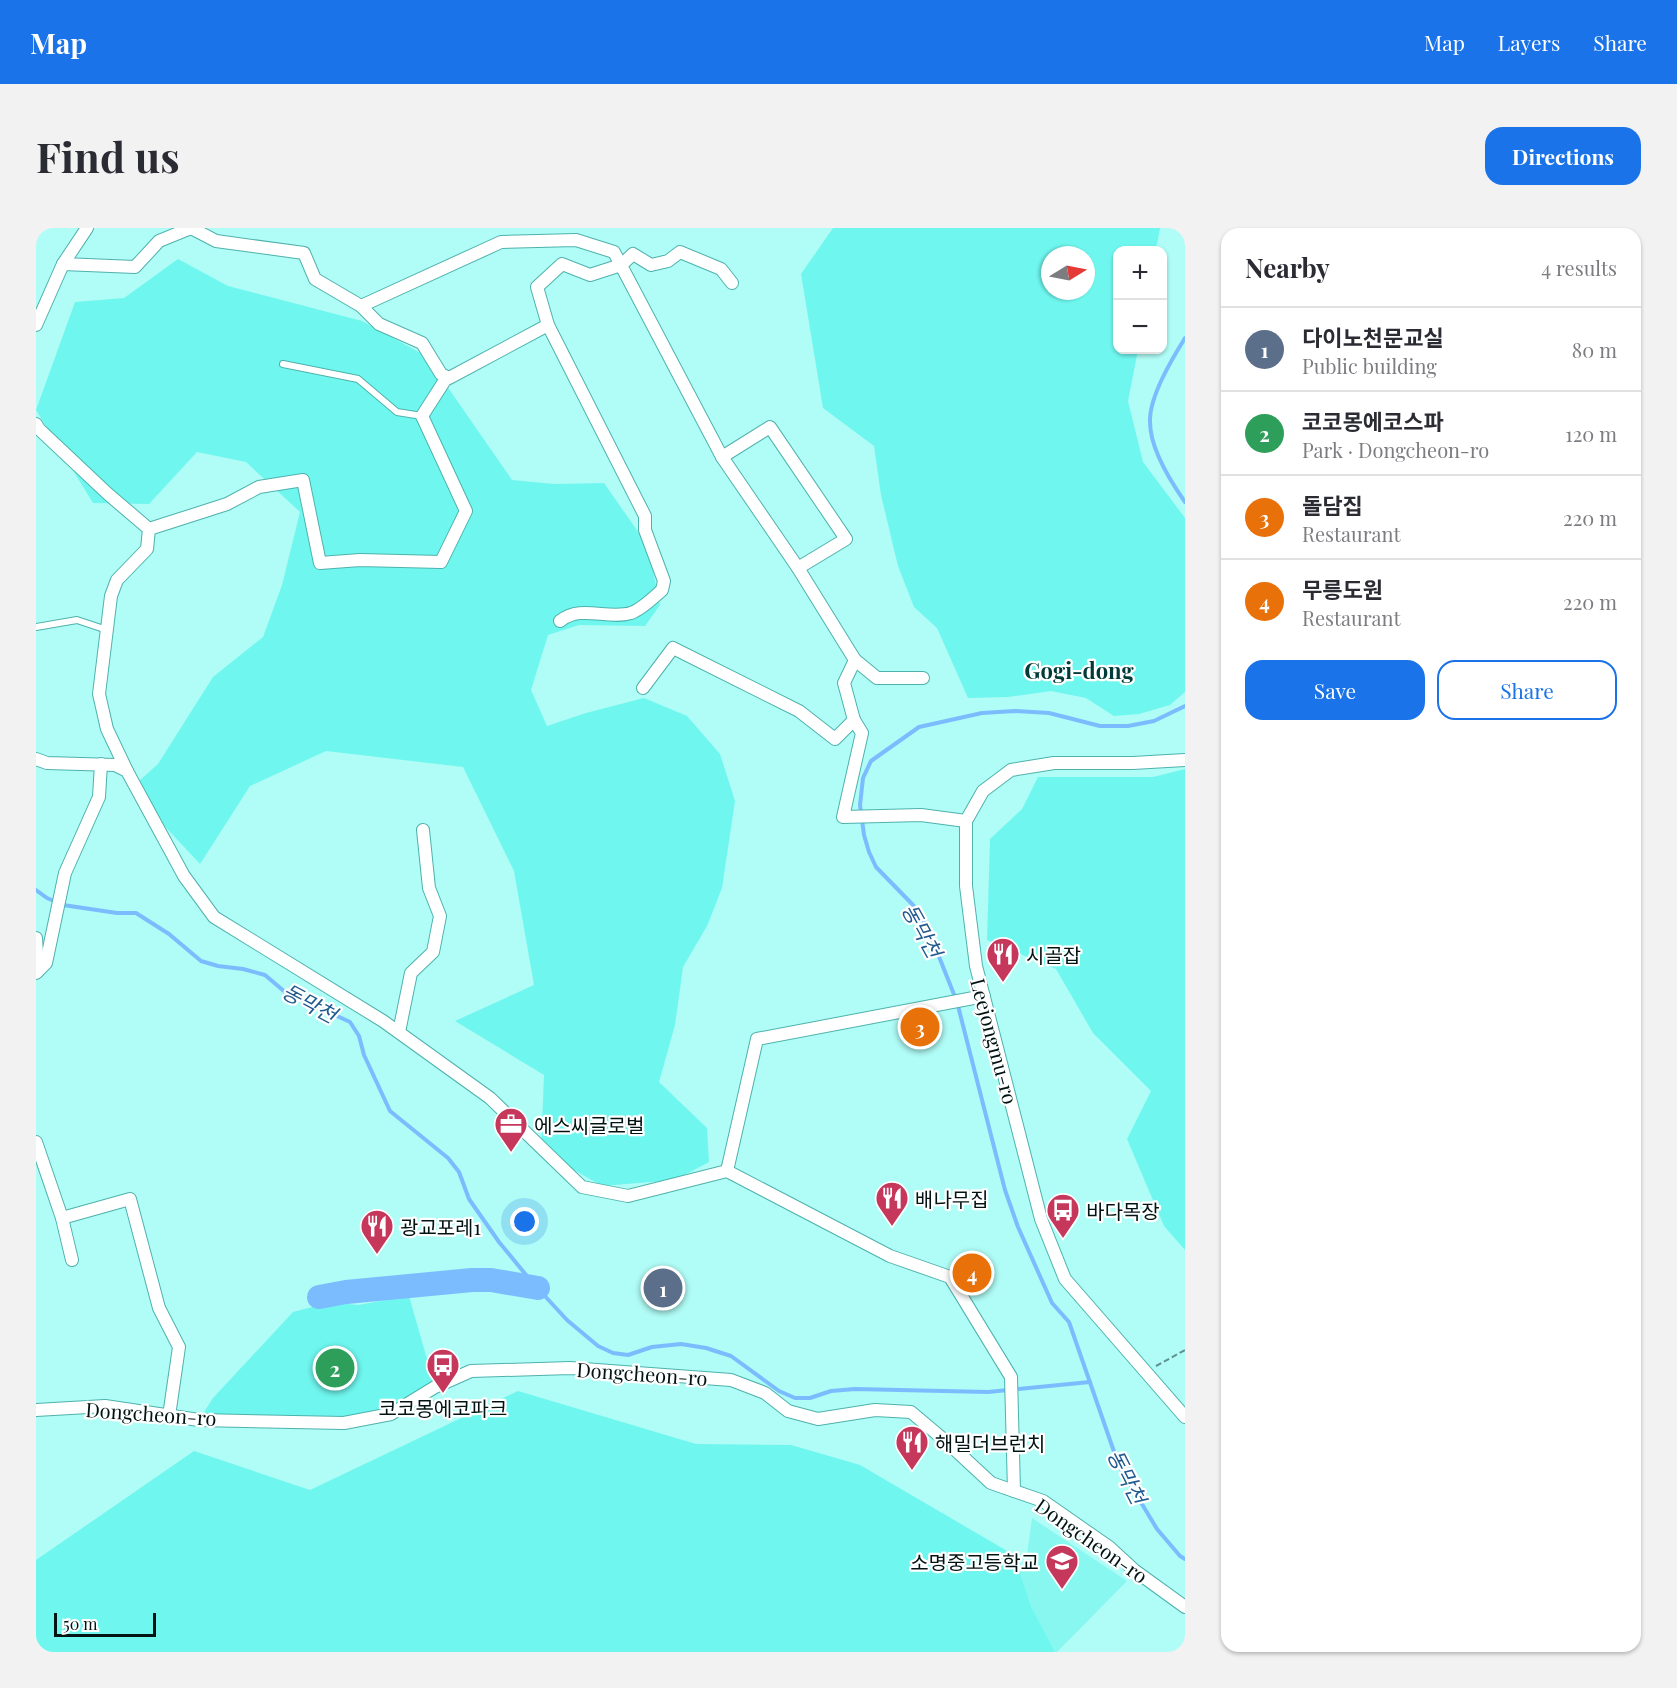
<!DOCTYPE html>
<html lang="en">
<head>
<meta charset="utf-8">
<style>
	body { margin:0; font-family:"Playfair Display","Noto Sans KR",serif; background:#f2f2f3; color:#2b2b33 }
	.controls { position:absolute; right:18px; top:18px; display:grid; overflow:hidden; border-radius:12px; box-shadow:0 2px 4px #0004 }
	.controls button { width:54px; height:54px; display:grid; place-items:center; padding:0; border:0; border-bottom:2px solid #e1e1e2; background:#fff; color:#2b2b33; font:30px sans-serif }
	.compass { position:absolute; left:1005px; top:18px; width:54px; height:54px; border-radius:50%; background:#fff; box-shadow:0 2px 4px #0004; rotate:80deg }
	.scale { position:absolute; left:18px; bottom:15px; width:102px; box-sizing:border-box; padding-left:6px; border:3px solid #011312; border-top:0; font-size:16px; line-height:21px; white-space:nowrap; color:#011312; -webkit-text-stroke:4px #fff; paint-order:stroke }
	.you { position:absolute; left:489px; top:994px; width:21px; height:21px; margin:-15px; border:4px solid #fff; border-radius:50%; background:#1a73e8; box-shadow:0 0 0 9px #1a73e833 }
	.badge { display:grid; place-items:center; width:39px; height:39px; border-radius:50%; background:#1a73e8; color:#fff; font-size:20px; font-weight:700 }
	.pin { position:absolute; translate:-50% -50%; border:3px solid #fff; box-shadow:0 2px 6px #0006 }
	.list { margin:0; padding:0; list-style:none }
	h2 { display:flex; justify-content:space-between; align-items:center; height:78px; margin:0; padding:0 24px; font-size:26px }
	h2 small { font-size:20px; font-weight:400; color:#7c7c81 }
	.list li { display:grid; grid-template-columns:39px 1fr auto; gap:18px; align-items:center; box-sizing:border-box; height:84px; padding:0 24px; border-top:2px solid #e1e1e2 }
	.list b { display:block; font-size:22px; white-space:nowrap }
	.list p { margin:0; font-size:20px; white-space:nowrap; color:#7c7c81 }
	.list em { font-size:20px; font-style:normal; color:#7c7c81 }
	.actions { display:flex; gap:12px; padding:18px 24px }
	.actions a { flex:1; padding:14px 0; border:2px solid #1a73e8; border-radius:18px; text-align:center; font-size:21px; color:#1a73e8 }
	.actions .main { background:#1a73e8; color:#fff }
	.map { position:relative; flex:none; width:1149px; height:1424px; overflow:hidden; border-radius:18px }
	header { display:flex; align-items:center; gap:36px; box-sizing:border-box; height:84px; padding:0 30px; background:#1a73e8; color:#fff }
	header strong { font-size:28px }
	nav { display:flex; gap:33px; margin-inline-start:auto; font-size:21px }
	.intro { display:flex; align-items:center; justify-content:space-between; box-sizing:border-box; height:144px; padding:0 36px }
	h1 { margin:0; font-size:42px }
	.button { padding:15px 27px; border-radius:18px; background:#1a73e8; color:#fff; font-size:21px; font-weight:700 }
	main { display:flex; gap:36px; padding:0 36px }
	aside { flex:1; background:#fff; border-radius:18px; box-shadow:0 2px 4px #0004 }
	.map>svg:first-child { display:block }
	.built { fill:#88f7f0 }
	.green { fill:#6ff7ef; fill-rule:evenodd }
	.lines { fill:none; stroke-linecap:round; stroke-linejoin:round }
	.stream { stroke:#7bbcff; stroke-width:4 }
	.river { stroke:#7bbcff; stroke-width:24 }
	.service-casing { stroke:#4eb2ac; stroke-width:8 }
	.minor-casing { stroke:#4eb2ac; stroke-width:14 }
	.path { stroke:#60928e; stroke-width:2; stroke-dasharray:6 3; stroke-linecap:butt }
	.service { stroke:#fff; stroke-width:6 }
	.minor { stroke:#fff; stroke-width:12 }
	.labels { text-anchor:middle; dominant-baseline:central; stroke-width:4.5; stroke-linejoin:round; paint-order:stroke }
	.poi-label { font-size:20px; fill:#011312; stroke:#fff; text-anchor:start }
	.street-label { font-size:20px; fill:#011312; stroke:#fff }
	.water-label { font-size:21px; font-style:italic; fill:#215a90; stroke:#fff }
	.quarter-label { font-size:22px; font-weight:bold; fill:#003b39; stroke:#fff }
</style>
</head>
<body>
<header>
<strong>Map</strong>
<nav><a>Map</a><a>Layers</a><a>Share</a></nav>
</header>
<div class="intro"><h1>Find us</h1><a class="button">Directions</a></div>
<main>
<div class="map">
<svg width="1149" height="1424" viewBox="0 0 1149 1424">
	<rect width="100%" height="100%" fill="#b0fcf6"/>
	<polygon class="built" points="996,1290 1091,1353 1021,1424 1007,1424 964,1372 990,1334"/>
	<g class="green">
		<path d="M797 0H1124L1120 22H1082V122H1102L1092 173 1107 234 1149 290V464L1134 477 1103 486 1078 488 1050 470 1015 463 972 469 932 470 901 400 878 379 862 338 845 267 838 218 787 180 765 46ZM1014 27H1050V63H1014Z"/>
		<polygon points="142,31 192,58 326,93 390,128 476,252 518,256 568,255 612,318 624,377 609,398 543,397 512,407 495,462 511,498 550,485 608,470 651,488 684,526 699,573 686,660 671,698 647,739 639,797 623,854 671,900 673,934 639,952 566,958 505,923 508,847 419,793 498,757 478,643 427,539 290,523 214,558 164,636 94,561 122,536 177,449 227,409 246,357 264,284 210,234 161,224 113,276 57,275 0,182 39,74 88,70"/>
		<polygon points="1149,541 1149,1022 1128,998 1091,911 1115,863 1057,805 1020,741 951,712 954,611 986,581 1002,549 1117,549"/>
		<polygon points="373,1068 399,1159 308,1195 163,1192 177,1170 257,1084 296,1074 322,1077"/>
		<polygon points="482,1163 660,1216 755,1217 824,1237 978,1327 995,1379 1019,1424 0,1424 0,1332 158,1223 274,1262"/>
	</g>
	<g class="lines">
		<g class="stream">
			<path d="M1149 110C1136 131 1113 169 1114 194 1114 220 1135 254 1149 274"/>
			<polyline points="1149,478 1118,493 1092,498 1064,498 1013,485 979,483 946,485 883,499 835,533 827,550 824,577 828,607 833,624 840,639 877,677 892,701 921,774 969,962 982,999 1016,1075 1033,1094 1083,1238 1121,1301 1144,1328 1149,1331"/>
			<polyline points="0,662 11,670 27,677 81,685 100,685 133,706 165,733 182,738 207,741 229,747 249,764 314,794 323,808 328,827 354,883 412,930 423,944 433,971 463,1014 495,1053 531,1092 562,1118 577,1125 592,1127 616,1119 645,1116 670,1120 695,1128 743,1163 759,1170 774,1170 795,1163 819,1161 952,1164 1054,1154"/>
		</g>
		<polyline class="river" points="283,1069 310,1064 436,1052 455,1052 502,1060"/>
		<defs>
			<g id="service">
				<polyline points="247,136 322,151 361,184 386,188"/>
				<polyline points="0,399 41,392 71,402"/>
			</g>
			<g id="minor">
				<polyline points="27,36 51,0"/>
				<path d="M325 78 343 96 386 115 405 146 413 150 512 97 609 288V302L628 353 626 362C617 370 606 381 595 385 571 392 545 376 524 393"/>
				<polyline points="0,97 27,36 99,39 123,13 155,0 180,13 268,25 279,51 325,78 465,14 540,12 578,24 686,229 762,340 819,432 808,455 818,492 799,511 763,483 637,420 607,460"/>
				<polyline points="512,97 501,59 526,36 554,47 585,37 597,26 615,37 632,33 644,24 685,41 696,55"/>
				<polyline points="0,196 3,201 72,266 113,301 111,321 81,352 75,368 63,466 71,501 91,543"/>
				<polyline points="686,229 734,199 810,311 762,340"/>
				<polyline points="113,301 191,276 223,259 267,252 284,335 324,332 405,334 430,283 386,188 411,149"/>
				<polyline points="819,432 841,450 887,450"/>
				<polyline points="818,492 826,505 807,589 885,587 930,593"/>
				<polyline points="0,531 11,535 79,537 91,543 148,648 178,689 347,793 454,870 546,959 592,968 691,943 854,1028 914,1049 975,1149 978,1263"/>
				<polyline points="1149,532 1097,535 1018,535 975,542 947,563 930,593 930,658 940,738 1005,991 1029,1051 1149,1189"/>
				<polyline points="0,710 2,743"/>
				<polyline points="0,745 10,735 29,645 63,569 65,536"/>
				<polyline points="363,804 375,745 397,724 404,688 393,660 387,602"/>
				<polyline points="0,914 26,990 36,1032"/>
				<polyline points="691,943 721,811 948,768"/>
				<polyline points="26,990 94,971 123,1080 143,1119 133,1188"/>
				<polyline points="0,1182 69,1178 163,1192 308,1195 355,1186 399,1159 435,1143 534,1140 695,1152 729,1165 752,1183 782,1191 839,1182 875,1184 913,1216 955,1255 1007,1273 1073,1319 1098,1342 1149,1379"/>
			</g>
		</defs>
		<use href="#service" class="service-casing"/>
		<use href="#minor" class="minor-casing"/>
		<polyline class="path" points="1120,1138 1149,1122"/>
		<use href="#service" class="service"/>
		<use href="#minor" class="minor"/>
	</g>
	<defs>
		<symbol id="restaurant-pin" viewBox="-11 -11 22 30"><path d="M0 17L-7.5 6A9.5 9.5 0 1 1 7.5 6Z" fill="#c6375c" stroke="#fff"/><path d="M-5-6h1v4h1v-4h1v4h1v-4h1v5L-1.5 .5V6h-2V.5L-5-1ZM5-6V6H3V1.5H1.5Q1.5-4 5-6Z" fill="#fff"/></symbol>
		<symbol id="office-pin" viewBox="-11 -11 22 30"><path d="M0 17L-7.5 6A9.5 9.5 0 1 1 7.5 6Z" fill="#c6375c" stroke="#fff"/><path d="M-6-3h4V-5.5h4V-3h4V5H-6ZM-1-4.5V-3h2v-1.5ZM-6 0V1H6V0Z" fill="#fff"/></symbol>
		<symbol id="bus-pin" viewBox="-11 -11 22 30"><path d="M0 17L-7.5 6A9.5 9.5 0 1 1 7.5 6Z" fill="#c6375c" stroke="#fff"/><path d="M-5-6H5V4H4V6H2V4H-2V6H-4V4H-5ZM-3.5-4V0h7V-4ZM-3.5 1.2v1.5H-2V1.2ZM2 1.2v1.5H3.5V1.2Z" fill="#fff"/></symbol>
		<symbol id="school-pin" viewBox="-11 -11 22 30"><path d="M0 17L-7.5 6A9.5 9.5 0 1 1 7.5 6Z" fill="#c6375c" stroke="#fff"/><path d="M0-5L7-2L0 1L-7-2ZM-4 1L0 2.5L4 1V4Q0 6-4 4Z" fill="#fff"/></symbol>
	</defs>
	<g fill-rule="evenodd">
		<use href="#restaurant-pin" x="948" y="707" width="38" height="52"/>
		<use href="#office-pin" x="456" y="877" width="38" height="52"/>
		<use href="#restaurant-pin" x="837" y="951" width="38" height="52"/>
		<use href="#bus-pin" x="1008" y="963" width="38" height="52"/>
		<use href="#restaurant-pin" x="322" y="979" width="38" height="52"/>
		<use href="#bus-pin" x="388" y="1118" width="38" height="52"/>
		<use href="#restaurant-pin" x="857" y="1195" width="38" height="52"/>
		<use href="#school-pin" x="1007" y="1314" width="38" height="52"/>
	</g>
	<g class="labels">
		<g class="poi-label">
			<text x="990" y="726">시골잡</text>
			<text x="498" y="896">에스씨글로벌</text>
			<text x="879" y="970">배나무집</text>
			<text x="1050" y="982">바다목장</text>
			<text x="364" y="998">광교포레1</text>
			<text x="407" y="1179" text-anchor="middle">코코몽에코파크</text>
			<text x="899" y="1214">해밀더브런치</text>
			<text x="1003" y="1333" text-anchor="end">소명중고등학교</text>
		</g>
		<g class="street-label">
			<text transform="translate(959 813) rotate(75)">Leejongmu-ro</text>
			<text transform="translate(606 1145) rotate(4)">Dongcheon-ro</text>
			<text transform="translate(115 1185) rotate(4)">Dongcheon-ro</text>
			<text transform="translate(1056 1312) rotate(35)">Dongcheon-ro</text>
		</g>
		<g class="water-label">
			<text transform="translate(887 702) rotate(61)">동막천</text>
			<text transform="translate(274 774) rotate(28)">동막천</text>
			<text transform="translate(1092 1248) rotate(63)">동막천</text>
		</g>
		<g class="quarter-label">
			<text x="1043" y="442">Gogi-dong</text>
		</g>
	</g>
</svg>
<div class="controls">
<button>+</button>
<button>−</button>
</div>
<svg class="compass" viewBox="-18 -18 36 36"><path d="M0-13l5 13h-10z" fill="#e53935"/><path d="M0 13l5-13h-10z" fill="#7c7c81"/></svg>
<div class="scale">50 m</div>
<div class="you"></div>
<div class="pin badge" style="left:627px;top:1060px;background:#5c6f8a">1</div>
<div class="pin badge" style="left:299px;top:1140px;background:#2e9e5b">2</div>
<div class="pin badge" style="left:884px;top:799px;background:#e8710a">3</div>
<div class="pin badge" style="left:936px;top:1045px;background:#e8710a">4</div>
</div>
<aside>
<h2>Nearby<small>4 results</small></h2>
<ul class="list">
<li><span class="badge" style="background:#5c6f8a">1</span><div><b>다이노천문교실</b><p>Public building</p></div><em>80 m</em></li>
<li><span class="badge" style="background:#2e9e5b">2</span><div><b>코코몽에코스파</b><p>Park · Dongcheon-ro</p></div><em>120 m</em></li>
<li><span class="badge" style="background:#e8710a">3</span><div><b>돌담집</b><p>Restaurant</p></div><em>220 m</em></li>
<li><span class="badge" style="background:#e8710a">4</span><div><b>무릉도원</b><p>Restaurant</p></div><em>220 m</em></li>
</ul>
<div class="actions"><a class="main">Save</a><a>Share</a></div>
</aside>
</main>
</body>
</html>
